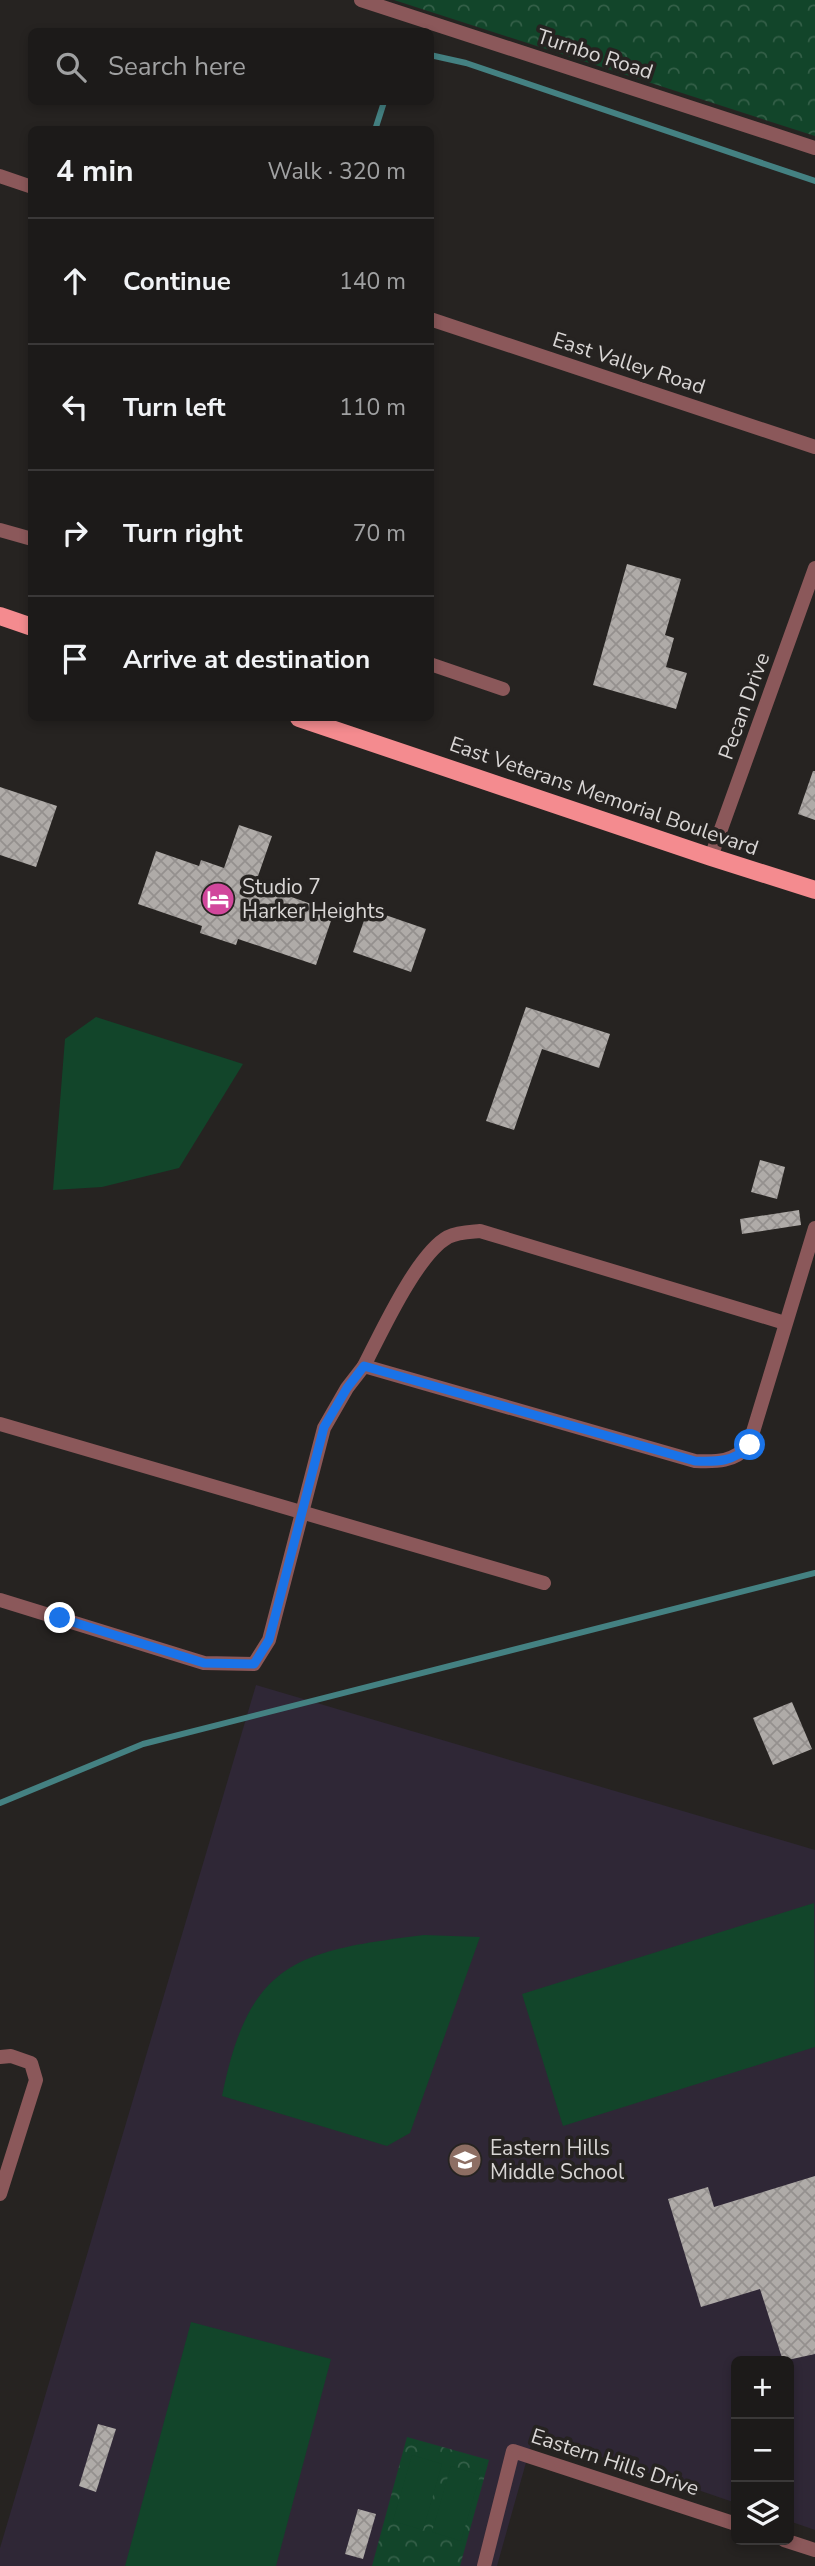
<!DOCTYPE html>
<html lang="en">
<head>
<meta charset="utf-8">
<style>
	body { margin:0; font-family:"Nunito Sans",sans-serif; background:#292726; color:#f1f3f6 }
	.controls { position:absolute; right:21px; bottom:21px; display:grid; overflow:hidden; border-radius:10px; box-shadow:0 4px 10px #0003 }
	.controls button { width:63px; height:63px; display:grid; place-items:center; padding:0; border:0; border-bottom:2px solid #3a3838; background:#1c1a19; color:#f1f3f6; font:35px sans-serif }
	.stop { position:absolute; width:21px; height:21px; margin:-16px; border:5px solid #1a73e8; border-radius:50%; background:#fff }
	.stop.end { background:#1a73e8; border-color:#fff; box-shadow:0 2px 7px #0008 }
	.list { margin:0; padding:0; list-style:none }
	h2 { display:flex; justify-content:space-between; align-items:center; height:91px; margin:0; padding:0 28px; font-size:30px }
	h2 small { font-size:23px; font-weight:400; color:#a0a1a2 }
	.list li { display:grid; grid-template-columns:46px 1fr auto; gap:21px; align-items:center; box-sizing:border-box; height:126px; padding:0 28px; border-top:2px solid #3a3838 }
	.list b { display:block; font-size:26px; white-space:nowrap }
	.list em { font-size:23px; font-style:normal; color:#a0a1a2 }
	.icon { flex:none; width:38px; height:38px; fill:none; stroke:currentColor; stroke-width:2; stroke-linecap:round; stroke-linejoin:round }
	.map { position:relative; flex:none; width:815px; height:2566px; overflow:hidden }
	.search { position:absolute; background:#1c1a19; box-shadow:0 4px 10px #0003; left:28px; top:28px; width:406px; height:77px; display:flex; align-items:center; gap:18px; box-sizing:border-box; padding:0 24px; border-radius:10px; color:#a0a1a2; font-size:26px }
	.panel { position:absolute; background:#1c1a19; box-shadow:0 4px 10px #0003; left:28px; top:126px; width:406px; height:595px; border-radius:10px }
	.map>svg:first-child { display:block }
	.education { fill:#2f2736 }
	.park { fill:url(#park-crowns) }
	.pitch { fill:#12452a }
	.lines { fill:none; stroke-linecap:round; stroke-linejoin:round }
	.stream { stroke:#448182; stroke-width:6 }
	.building { fill:url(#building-cross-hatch) }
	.minor { stroke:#8b585a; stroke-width:14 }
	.primary { stroke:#f48b8f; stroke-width:18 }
	.route { stroke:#1a73e8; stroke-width:9 }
	.labels { text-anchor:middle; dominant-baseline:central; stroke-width:7; stroke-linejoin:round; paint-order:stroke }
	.street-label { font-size:21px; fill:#d9d6d5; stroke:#262321 }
	.poi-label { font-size:21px; fill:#d9d6d5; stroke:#262321; text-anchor:start }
</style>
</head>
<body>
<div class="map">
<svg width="815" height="2566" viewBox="0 0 815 2566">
	<defs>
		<pattern id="park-crowns" width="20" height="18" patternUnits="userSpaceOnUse" patternTransform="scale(1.75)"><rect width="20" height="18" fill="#12452a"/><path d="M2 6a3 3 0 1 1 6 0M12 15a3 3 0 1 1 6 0" fill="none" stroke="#345f48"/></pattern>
		<pattern id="building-cross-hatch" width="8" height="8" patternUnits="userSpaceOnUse" patternTransform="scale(1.75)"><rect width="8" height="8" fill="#afaba8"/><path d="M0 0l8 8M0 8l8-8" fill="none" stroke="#94908e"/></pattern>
	</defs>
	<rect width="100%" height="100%" fill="#262321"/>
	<polygon class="education" points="256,1685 815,1850 815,2530 789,2521 789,2361 736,2361 736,2503 534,2434 497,2566 0,2566 0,2548"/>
	<g class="park">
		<polygon points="394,0 815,0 815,136"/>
		<polygon points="407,2437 489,2460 460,2566 372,2566"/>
	</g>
	<g class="pitch">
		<polygon points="96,1017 243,1064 179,1168 102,1187 53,1190 65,1039"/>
		<polygon points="814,1903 815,2047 563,2126 522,1994"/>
		<path d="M424 1935 480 1937 410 2133 387 2146 222 2096C249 1960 298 1951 424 1935Z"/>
		<polygon points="191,2322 331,2359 276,2566 125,2566"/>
		<polygon points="412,2455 442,2464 423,2530 393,2521"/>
		<polygon points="451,2466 480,2475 461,2541 432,2532"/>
	</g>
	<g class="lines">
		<g class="stream">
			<polyline points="430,55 466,63 815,181"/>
			<polyline points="375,130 384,102"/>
			<polyline points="0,1803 143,1744 815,1573"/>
		</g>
	</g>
	<g class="building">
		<polygon points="627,564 681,579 665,635 674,638 666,667 687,673 676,709 593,685"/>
		<polygon points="813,771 815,771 815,820 798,814"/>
		<polygon points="0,787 57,806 36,867 0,855"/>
		<polygon points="239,825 272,836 257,879 282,887 280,893 334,912 316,965 238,939 236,945 200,933 202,926 138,904 156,851 199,866 201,860 224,868"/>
		<polygon points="368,909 426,929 411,972 353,952"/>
		<polygon points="526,1007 610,1034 599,1068 542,1049 514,1130 486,1121"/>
		<polygon points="760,1160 785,1167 777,1199 751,1192"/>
		<polygon points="799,1210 801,1225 742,1234 740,1219"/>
		<polygon points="792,1702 812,1749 773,1765 753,1718"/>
		<polygon points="815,2176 815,2354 783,2361 760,2289 701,2307 668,2199 708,2187 714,2207"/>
		<polygon points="98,2424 116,2429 96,2492 79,2486"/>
		<polygon points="358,2509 376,2514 363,2559 345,2554"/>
	</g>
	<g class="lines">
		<g class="minor">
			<polyline points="361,0 815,148"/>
			<polyline points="0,176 32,187"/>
			<polyline points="430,319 815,447"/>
			<polyline points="0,530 32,539"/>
			<polyline points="430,664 503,689"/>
			<polyline points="711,857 815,568"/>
			<path d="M364 1366C381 1333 417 1254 448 1237 458 1232 469 1232 480 1231L785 1323"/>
			<polyline points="0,1424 544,1583"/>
			<path d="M0 1600 204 1663 254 1664 269 1640 324 1428 347 1388 364 1366 695 1461C717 1462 734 1462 749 1445L815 1228"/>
			<polyline points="0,2057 11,2056 31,2063 36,2080 0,2194"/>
			<polyline points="784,2540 815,2550"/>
			<polyline points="484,2566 513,2451 736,2524"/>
		</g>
		<g class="primary">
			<polyline points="0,616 32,627"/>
			<polyline points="299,718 711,857 815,890"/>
		</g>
	</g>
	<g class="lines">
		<path class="route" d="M60 1618 204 1663 254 1664 269 1640 324 1427 347 1388 364 1366 695 1461C717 1462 734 1462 750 1445"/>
	</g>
	<defs>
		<symbol id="hotel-disc" viewBox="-11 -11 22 22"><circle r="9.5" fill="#d1479c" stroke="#262321"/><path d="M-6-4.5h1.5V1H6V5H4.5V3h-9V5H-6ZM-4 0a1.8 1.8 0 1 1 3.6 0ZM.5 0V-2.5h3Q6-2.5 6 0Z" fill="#fff"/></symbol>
		<symbol id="school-disc" viewBox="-11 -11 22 22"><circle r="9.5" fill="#8d6e63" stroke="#262321"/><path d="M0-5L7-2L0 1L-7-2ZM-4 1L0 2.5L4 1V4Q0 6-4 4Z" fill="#fff"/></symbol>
	</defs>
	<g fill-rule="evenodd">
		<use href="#hotel-disc" x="199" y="880" width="38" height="38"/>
		<use href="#school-disc" x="446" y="2141" width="38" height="38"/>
	</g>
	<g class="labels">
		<g class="street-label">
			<text transform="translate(595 54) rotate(18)">Turnbo Road</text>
			<text transform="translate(629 363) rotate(18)">East Valley Road</text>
			<text transform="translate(744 706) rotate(-70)">Pecan Drive</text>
			<text transform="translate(604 796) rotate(19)">East Veterans Memorial Boulevard</text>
			<text transform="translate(615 2462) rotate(18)">Eastern Hills Drive</text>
		</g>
		<g class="poi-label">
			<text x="242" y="887">Studio 7<tspan x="242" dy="24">Harker Heights</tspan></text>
			<text x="490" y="2148">Eastern Hills<tspan x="490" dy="24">Middle School</tspan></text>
		</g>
	</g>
</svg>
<div class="controls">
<button>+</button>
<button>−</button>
<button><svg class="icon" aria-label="layers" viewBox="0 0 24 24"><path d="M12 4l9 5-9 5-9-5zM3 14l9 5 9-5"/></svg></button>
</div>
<div class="stop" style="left:750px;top:1445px"></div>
<div class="stop end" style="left:60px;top:1618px"></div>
<div class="search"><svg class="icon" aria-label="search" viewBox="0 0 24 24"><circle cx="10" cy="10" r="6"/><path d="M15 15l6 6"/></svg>Search here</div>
<section class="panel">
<h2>4 min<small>Walk · 320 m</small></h2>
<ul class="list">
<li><svg class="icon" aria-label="ahead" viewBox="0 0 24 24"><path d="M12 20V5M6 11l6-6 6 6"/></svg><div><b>Continue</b></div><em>140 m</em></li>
<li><svg class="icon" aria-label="left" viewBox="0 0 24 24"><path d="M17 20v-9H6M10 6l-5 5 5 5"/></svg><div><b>Turn left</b></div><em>110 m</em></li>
<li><svg class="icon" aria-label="right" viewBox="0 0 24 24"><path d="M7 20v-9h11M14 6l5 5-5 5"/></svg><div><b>Turn right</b></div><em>70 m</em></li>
<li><svg class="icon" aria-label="arrive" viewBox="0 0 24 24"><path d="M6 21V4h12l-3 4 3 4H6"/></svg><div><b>Arrive at destination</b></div></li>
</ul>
</section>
</div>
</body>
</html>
